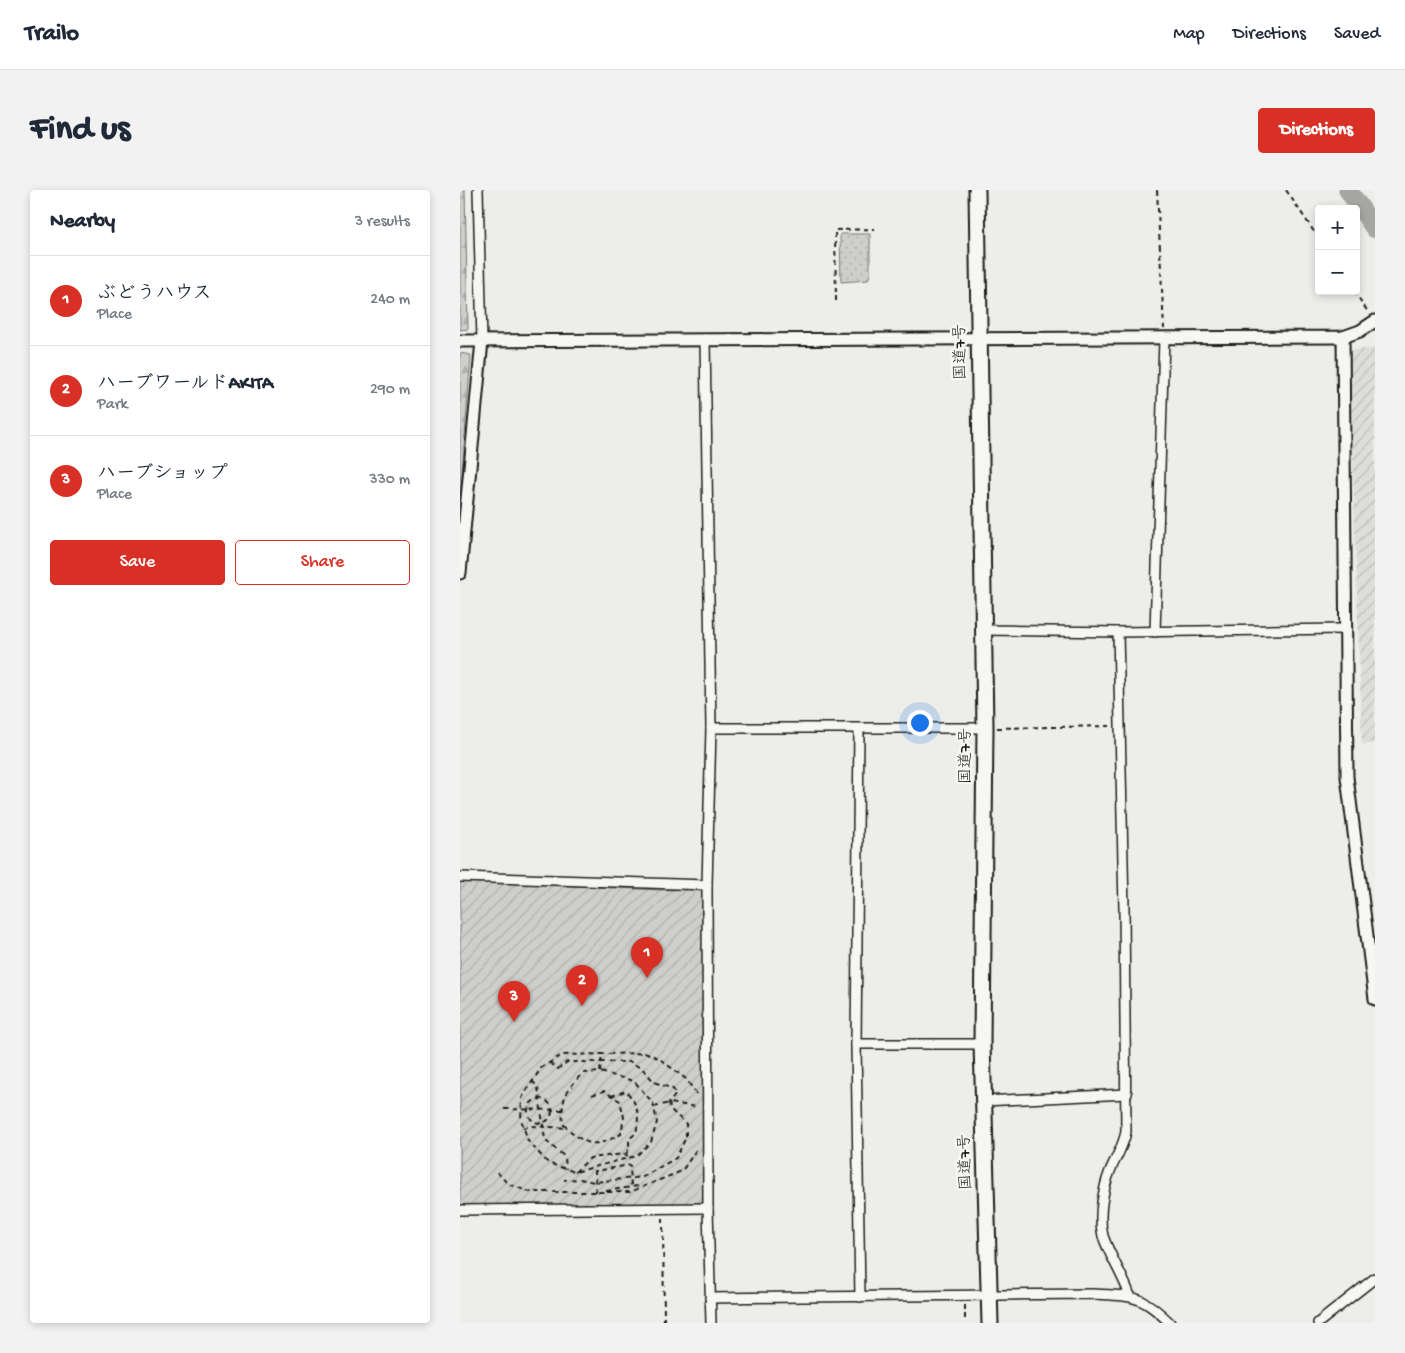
<!DOCTYPE html>
<html lang="en">
<head>
<meta charset="utf-8">
<style>
	body { margin:0; font-family:"Gochi Hand","Klee One",sans-serif; background:#f2f2f3; color:#1f2937 }
	.controls { position:absolute; right:15px; top:15px; display:grid; overflow:hidden; border-radius:5px; box-shadow:0 2px 8px #0003 }
	.controls button { width:45px; height:45px; display:grid; place-items:center; padding:0; border:0; border-bottom:1px solid #e0e1e3; background:#fff; color:#1f2937; font:25px sans-serif }
	.you { position:absolute; left:459px; top:532px; width:18px; height:18px; margin:-12px; border:4px solid #fff; border-radius:50%; background:#1a73e8; box-shadow:0 0 0 8px #1a73e833 }
	.badge { display:grid; place-items:center; width:32px; height:32px; border-radius:50%; background:#d93025; color:#fff; font-size:16px; font-weight:700 }
	.pin { position:absolute; translate:-50% -41px; filter:drop-shadow(0 1px 2px #0008) }
	.pin::after { content:''; position:absolute; top:26px; width:18px; height:15px; background:inherit; clip-path:polygon(0 0,100% 0,50% 100%) }
	.list { margin:0; padding:0; list-style:none }
	h2 { display:flex; justify-content:space-between; align-items:center; height:65px; margin:0; padding:0 20px; font-size:21px }
	h2 small { font-size:16px; font-weight:400; color:#747a83 }
	.list li { display:grid; grid-template-columns:32px 1fr auto; gap:15px; align-items:center; box-sizing:border-box; height:90px; padding:0 20px; border-top:1px solid #e0e1e3 }
	.list b { display:block; font-size:19px; white-space:nowrap }
	.list p { margin:0; font-size:16px; white-space:nowrap; color:#747a83 }
	.list em { font-size:16px; font-style:normal; color:#747a83 }
	.actions { display:flex; gap:10px; padding:15px 20px }
	.actions a { flex:1; padding:11px 0; border:1px solid #d93025; border-radius:5px; text-align:center; font-size:18px; color:#d93025 }
	.actions .main { background:#d93025; color:#fff }
	.map { position:relative; flex:none; width:915px; height:1133px; overflow:hidden; border-radius:5px }
	header { display:flex; align-items:center; gap:30px; box-sizing:border-box; height:70px; padding:0 25px; background:#fff; border-bottom:1px solid #e0e1e3 }
	header strong { font-size:24px }
	nav { display:flex; gap:28px; margin-inline-start:auto; font-size:18px }
	.intro { display:flex; align-items:center; justify-content:space-between; box-sizing:border-box; height:120px; padding:0 30px }
	h1 { margin:0; font-size:35px }
	.button { padding:12px 22px; border-radius:5px; background:#d93025; color:#fff; font-size:18px; font-weight:700 }
	main { display:flex; gap:30px; padding:0 30px }
	aside { flex:1; background:#fff; border-radius:5px; box-shadow:0 2px 8px #0003 }
	.map>svg:first-child { display:block }
	.industrial { fill:url(#industrial-furrows) }
	.forest { fill:url(#forest-firs); stroke:#757574 }
	.park { fill:url(#park-dots); stroke:#757574 }
	.garden { fill:url(#garden-furrows); stroke:#757574 }
	.lines { fill:none; stroke-linecap:round; stroke-linejoin:round }
	.river { stroke:#a6a6a3; stroke-width:19 }
	.minor-casing { stroke:#1c1c1c; stroke-width:12 }
	.tertiary-casing { stroke:#1c1c1c; stroke-width:15 }
	.trunk-casing { stroke:#1c1c1c; stroke-width:19 }
	.path { stroke:#1c1c1c; stroke-width:2; stroke-dasharray:5 4; stroke-linecap:butt }
	.minor { stroke:#f6f6f2; stroke-width:9 }
	.tertiary { stroke:#f6f6f2; stroke-width:11 }
	.trunk { stroke:#f6f6f2; stroke-width:15 }
	.labels { text-anchor:middle; dominant-baseline:central; stroke-width:5; stroke-linejoin:round; paint-order:stroke }
	.street-label { font-size:16px; fill:#1c1c1c; stroke:#f6f6f2 }
</style>
</head>
<body>
<header>
<strong>Trailo</strong>
<nav><a>Map</a><a>Directions</a><a>Saved</a></nav>
</header>
<div class="intro"><h1>Find us</h1><a class="button">Directions</a></div>
<main>
<aside>
<h2>Nearby<small>3 results</small></h2>
<ul class="list">
<li><span class="badge">1</span><div><b>ぶどうハウス</b><p>Place</p></div><em>240 m</em></li>
<li><span class="badge">2</span><div><b>ハーブワールドAKITA</b><p>Park</p></div><em>290 m</em></li>
<li><span class="badge">3</span><div><b>ハーブショップ</b><p>Place</p></div><em>330 m</em></li>
</ul>
<div class="actions"><a class="main">Save</a><a>Share</a></div>
</aside>
<div class="map">
<svg width="915" height="1133" viewBox="0 0 915 1133">
	<defs>
		<pattern id="industrial-furrows" width="10" height="10" patternUnits="userSpaceOnUse" patternTransform="scale(1.25)"><rect width="10" height="10" fill="#ddddda"/><path d="M-1 1l2-2M0 10L10 0M9 11l2-2" fill="none" stroke="#bdbdba"/></pattern>
		<pattern id="forest-firs" width="22" height="20" patternUnits="userSpaceOnUse" patternTransform="scale(1.25)"><rect width="22" height="20" fill="#cececb"/><path d="M5 1l3.5 6h-7zM16 11l3.5 6h-7z" fill="#b0b0ae"/></pattern>
		<pattern id="park-dots" width="8" height="8" patternUnits="userSpaceOnUse" patternTransform="scale(1.25)"><rect width="8" height="8" fill="#cececb"/><path d="M2 2h.1M6 6h.1" fill="none" stroke="#b0b0ae" stroke-width="1.8" stroke-linecap="round"/></pattern>
		<pattern id="garden-furrows" width="10" height="10" patternUnits="userSpaceOnUse" patternTransform="scale(1.25)"><rect width="10" height="10" fill="#cececb"/><path d="M-1 1l2-2M0 10L10 0M9 11l2-2" fill="none" stroke="#b0b0ae"/></pattern>
	</defs>
	<rect width="100%" height="100%" fill="#edede9"/>
	<filter id="ink" filterUnits="userSpaceOnUse"><feTurbulence type="fractalNoise" baseFrequency=".02" numOctaves="2"/><feDisplacementMap in="SourceGraphic" scale="10" xChannelSelector="R" yChannelSelector="G"/><feConvolveMatrix kernelMatrix="1 2 1 2 8 2 1 2 1" color-interpolation-filters="sRGB"/></filter>
	<g filter="url(#ink)">
		<polygon class="industrial" points="915,158 915,553 902,554 889,160"/>
		<g class="forest">
			<polygon points="0,0 5,0 8,139 0,140"/>
			<polygon points="0,163 11,165 0,312"/>
		</g>
		<polygon class="park" points="380,44 410,44 410,85 408,90 381,92"/>
		<polygon class="garden" points="0,691 201,700 244,699 244,1015 0,1017"/>
		<g class="lines">
			<polyline class="river" points="888,0 915,39"/>
			<defs>
				<g id="minor">
					<polyline points="18,0 22,151"/>
					<polyline points="245,149 251,538 247,695 248,1018 251,1133"/>
					<polyline points="523,440 658,442 886,439"/>
					<path d="M658 442 664 718 666 942C663 957 656 967 650 981 643 999 638 1027 643 1046 650 1067 663 1085 670 1106"/>
					<polyline points="695,442 704,149"/>
					<polyline points="251,538 525,538"/>
					<polyline points="399,539 396,854 400,1107"/>
					<polyline points="0,687 247,695"/>
					<polyline points="396,854 522,854"/>
					<polyline points="523,911 667,904"/>
					<polyline points="0,1020 248,1018"/>
					<path d="M250 1108 633 1104C672 1106 681 1104 710 1133"/>
					<polyline points="858,1133 915,1088"/>
				</g>
				<g id="tertiary">
					<polyline points="883,147 887,587 915,809"/>
					<polyline points="0,151 883,147 900,141 915,131"/>
					<polyline points="0,383 22,151"/>
				</g>
				<polyline id="trunk" points="517,0 525,538 522,854 530,1133"/>
			</defs>
			<use href="#minor" class="minor-casing"/>
			<use href="#tertiary" class="tertiary-casing"/>
			<use href="#trunk" class="trunk-casing"/>
			<g class="path">
				<polyline points="697,0 704,139"/>
				<polyline points="826,0 859,49"/>
				<polyline points="894,101 908,122"/>
				<polyline points="376,111 375,40 415,39"/>
				<polyline points="537,538 650,536"/>
				<polyline points="90,873 98,879 107,872 171,872 185,881 194,892 213,899 216,904 209,913 210,919 226,934 226,947 216,968 183,987 134,992 120,989 104,990"/>
				<polyline points="140,882 142,864"/>
				<polyline points="72,891 78,897 85,950 105,967 106,979"/>
				<path d="M132 905 144 901 160 911 164 927 161 944C133 959 126 956 103 934 101 909 105 901 123 883L140 882 174 891 193 913 197 932 191 952 176 966 115 982 88 973 68 951 61 929 62 908 81 878 102 865 187 863 200 869 226 889 238 906"/>
				<path d="M151 906 166 901C178 914 180 926 176 943L169 949V959L166 964"/>
				<circle cx="80" cy="921" r="12"/>
				<polyline points="194,917 209,913 238,917"/>
				<polyline points="44,919 102,920"/>
				<polyline points="63,938 70,936 106,938"/>
				<polyline points="37,982 48,994 70,1002 170,1002 222,981 238,957"/>
				<polyline points="115,982 130,968 164,964 170,967"/>
				<polyline points="146,1001 178,996"/>
				<polyline points="136,1002 135,981 170,975 171,997"/>
				<polyline points="203,1028 204,1133"/>
				<polyline points="505,1115 505,1133"/>
			</g>
			<use href="#minor" class="minor"/>
			<use href="#tertiary" class="tertiary"/>
			<use href="#trunk" class="trunk"/>
		</g>
	</g>
	<g class="labels">
		<g class="street-label">
			<text transform="translate(502 162) rotate(-91)">国道7号</text>
			<text transform="translate(507 566) rotate(-90)">国道7号</text>
			<text transform="translate(507 972) rotate(-92)">国道7号</text>
		</g>
	</g>
</svg>
<div class="controls">
<button>+</button>
<button>−</button>
</div>
<div class="you"></div>
<div class="pin badge" style="left:187px;top:788px">1</div>
<div class="pin badge" style="left:122px;top:816px">2</div>
<div class="pin badge" style="left:54px;top:832px">3</div>
</div>
</main>
</body>
</html>
